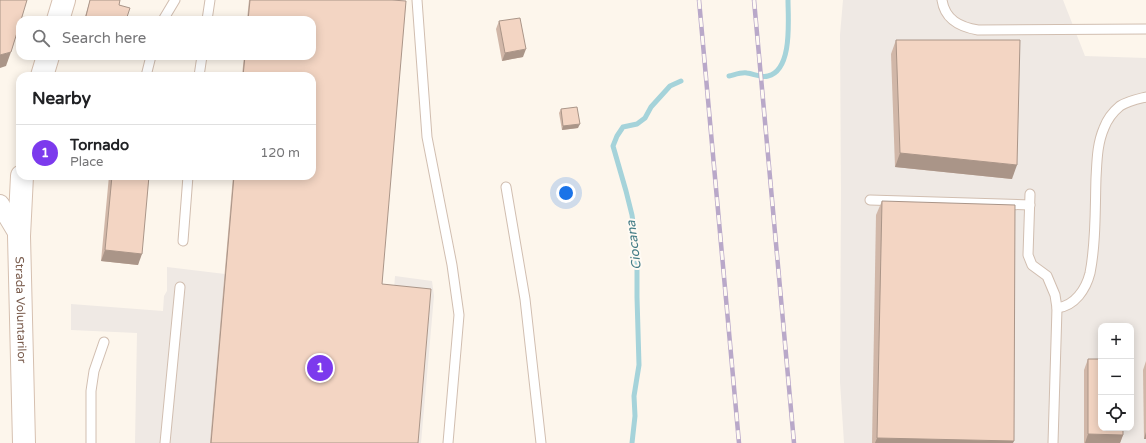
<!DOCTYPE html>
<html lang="en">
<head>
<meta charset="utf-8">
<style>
	body { margin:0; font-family:"Varela Round",sans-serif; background:#f2f2f2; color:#202124 }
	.controls { position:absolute; right:12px; bottom:12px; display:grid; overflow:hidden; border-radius:8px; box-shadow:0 2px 10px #0003 }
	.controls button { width:36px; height:36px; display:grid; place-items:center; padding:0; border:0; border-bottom:1px solid #e0e0e0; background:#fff; color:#202124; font:20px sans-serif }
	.you { position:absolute; left:566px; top:193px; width:14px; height:14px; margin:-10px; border:3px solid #fff; border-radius:50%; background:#1a73e8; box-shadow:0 0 0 6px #1a73e833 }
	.badge { display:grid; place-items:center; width:26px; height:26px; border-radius:50%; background:#7c3aed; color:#fff; font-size:13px; font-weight:700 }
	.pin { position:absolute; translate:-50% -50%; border:2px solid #fff; box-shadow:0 1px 4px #0006 }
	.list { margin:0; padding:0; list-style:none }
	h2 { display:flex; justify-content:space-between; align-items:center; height:52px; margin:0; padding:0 16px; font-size:17px }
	h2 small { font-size:13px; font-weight:400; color:#757577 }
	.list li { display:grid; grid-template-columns:26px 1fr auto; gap:12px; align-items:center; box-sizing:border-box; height:56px; padding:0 16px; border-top:1px solid #e0e0e0 }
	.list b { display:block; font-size:15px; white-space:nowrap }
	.list p { margin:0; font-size:13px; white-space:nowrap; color:#757577 }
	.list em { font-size:13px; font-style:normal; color:#757577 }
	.icon { flex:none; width:22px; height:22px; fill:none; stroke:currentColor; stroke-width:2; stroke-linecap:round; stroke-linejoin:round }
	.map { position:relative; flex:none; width:1146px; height:443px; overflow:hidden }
	.search { position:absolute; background:#fff; box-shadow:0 2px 10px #0003; left:16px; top:16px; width:300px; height:44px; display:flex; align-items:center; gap:10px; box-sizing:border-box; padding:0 14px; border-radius:12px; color:#757577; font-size:15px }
	.panel { position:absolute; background:#fff; box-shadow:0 2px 10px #0003; left:16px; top:72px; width:300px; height:108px; border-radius:12px }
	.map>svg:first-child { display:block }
	.industrial { fill:#efe9e4; fill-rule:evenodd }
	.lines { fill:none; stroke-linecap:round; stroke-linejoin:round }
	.stream { stroke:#a5d3da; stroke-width:5 }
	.lane-casing { stroke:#d1beb0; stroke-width:11 }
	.street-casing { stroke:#d1beb0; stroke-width:20 }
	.secondary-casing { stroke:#d6c0b0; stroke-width:24 }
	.lane { stroke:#fff; stroke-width:9 }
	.street { stroke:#fff; stroke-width:18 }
	.secondary { stroke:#fff; stroke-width:22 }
	.rail-casing { stroke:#b9a8c9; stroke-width:4.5 }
	.rail { stroke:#fffaf3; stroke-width:3; stroke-dasharray:9; stroke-linecap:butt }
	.wall { fill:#d1b7a8 }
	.shaded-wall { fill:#aa9588 }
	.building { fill:#f3d5c3; stroke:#aa9588 }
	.labels { text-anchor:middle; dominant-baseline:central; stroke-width:4; stroke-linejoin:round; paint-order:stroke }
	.street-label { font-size:12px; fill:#7a5c4d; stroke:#fffaf3 }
	.water-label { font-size:13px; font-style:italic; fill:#437c86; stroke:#fffaf3 }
</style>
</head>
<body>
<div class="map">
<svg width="1146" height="443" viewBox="0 0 1146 443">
	<rect width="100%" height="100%" fill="#fdf6ec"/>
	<g class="industrial">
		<path d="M843 0H1063L1085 56 1146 58V443H844L840 382 841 192 840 35ZM1101 326H1131V428H1101Z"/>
		<polygon points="167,267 225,274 394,290 395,276 432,281 434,296 421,443 135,443 137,333 71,330 71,304 163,311 164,296 167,291"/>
	</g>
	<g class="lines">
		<g class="stream">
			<path d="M729 76C734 75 741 72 747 73 754 74 761 78 768 76 793 70 788 19 788 0"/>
			<polyline points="632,443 635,416 634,396 639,365 637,297 637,251 632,215 626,191 613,146 617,136 623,127 637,124 645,118 651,107 670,86 681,81"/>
		</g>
		<defs>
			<g id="lane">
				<polyline points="417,0 427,137 452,265 459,315 448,443"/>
				<path d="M942 0C945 20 960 27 978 30L1146 29"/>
				<polyline points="163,20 175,0"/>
				<polyline points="207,20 210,0"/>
				<polyline points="146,76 151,56"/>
				<polyline points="199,76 202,56"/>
				<polyline points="506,187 525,299 541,443"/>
				<polyline points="1030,194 1028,255 1032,265 1047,276 1055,295 1057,308 1053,443"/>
				<polyline points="870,200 1030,205"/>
				<polyline points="183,241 188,176"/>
				<path d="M1057 308C1075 306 1086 289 1090 273 1096 243 1095 209 1096 178 1097 161 1097 144 1104 128 1107 120 1114 111 1120 106 1128 101 1138 99 1146 97"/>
				<polyline points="91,443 91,391 94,371 104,342"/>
				<polyline points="165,443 180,287"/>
			</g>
			<polyline id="street" points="0,204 19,236"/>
			<g id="secondary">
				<polyline points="58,20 64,0"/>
				<polyline points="42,76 48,56"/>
				<path id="s1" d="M22 176 19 236 24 443"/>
			</g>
		</defs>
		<use href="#lane" class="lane-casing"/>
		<use href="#street" class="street-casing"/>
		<use href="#secondary" class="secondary-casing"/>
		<use href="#lane" class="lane"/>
		<use href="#street" class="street"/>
		<use href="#secondary" class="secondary"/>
		<defs>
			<g id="rail">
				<polyline points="699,0 739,443"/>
				<polyline points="754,0 794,443"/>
			</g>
		</defs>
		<use href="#rail" class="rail-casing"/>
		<use href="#rail" class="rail"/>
	</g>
	<g class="wall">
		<polygon points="90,0 120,0 119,5 126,20 84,20"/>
		<polygon points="249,0 392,0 382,284 418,443 210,443 233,176 312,176 312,76 242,76 244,56 312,56 312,20 247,20"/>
		<polygon points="499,21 523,57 502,61 496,29"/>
		<polygon points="896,40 1012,179 895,167 891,54"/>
		<polygon points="561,109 578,128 562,130 559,113"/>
		<polygon points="109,176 149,176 138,265 101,261"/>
		<polygon points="882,201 1013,443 872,443 876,215"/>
		<polygon points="1088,359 1123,435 1120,443 1084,443 1084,370"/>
		<polygon points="1146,361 1146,439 1144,439 1143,370"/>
	</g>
	<g class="shaded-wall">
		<polygon points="526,49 523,57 502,61 505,53"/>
		<polygon points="11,52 6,66 0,68 0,55"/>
		<polygon points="580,124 578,128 562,130 563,126"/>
		<polygon points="900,153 1017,165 1012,179 895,167"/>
		<polygon points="105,250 142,254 138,265 101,261"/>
		<polygon points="1146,432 1146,439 1144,439"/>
		<polygon points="1088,434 1123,435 1120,443 1085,443"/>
		<polygon points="877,438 1014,441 1013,443 875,443"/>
	</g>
	<g class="building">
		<polygon points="0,0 27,0 21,20 20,20 20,23 11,52 0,55"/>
		<polygon points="90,0 120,0 119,5 130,8 126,20 85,20"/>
		<polygon points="250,0 392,0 406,1 382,284 431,289 418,443 211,443 234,176 312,176 312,76 243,76 245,56 312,56 312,20 248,20"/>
		<polygon points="520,18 526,49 505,53 499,21"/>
		<polygon points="896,40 1020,40 1017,165 900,153"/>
		<polygon points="577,107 580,124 563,126 561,109"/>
		<polygon points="112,176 149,176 142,254 105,250"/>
		<polygon points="882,201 1015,205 1014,441 877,438"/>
		<polygon points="1088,359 1101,359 1101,428 1123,428 1123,435 1088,434"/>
	</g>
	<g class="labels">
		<g class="street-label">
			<text stroke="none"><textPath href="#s1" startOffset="134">Strada Voluntarilor</textPath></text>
		</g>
		<g class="water-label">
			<text transform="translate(634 245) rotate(-97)">Ciocana</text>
		</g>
	</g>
</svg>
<div class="controls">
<button>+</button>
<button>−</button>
<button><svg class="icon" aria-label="locate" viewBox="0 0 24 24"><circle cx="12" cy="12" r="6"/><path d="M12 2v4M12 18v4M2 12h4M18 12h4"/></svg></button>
</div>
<div class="you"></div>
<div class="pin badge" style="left:320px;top:368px">1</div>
<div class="search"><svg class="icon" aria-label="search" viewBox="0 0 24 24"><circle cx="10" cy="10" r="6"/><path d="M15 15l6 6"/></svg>Search here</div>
<section class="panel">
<h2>Nearby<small></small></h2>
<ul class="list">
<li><span class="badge">1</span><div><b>Tornado</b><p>Place</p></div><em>120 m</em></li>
</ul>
</section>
</div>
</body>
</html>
